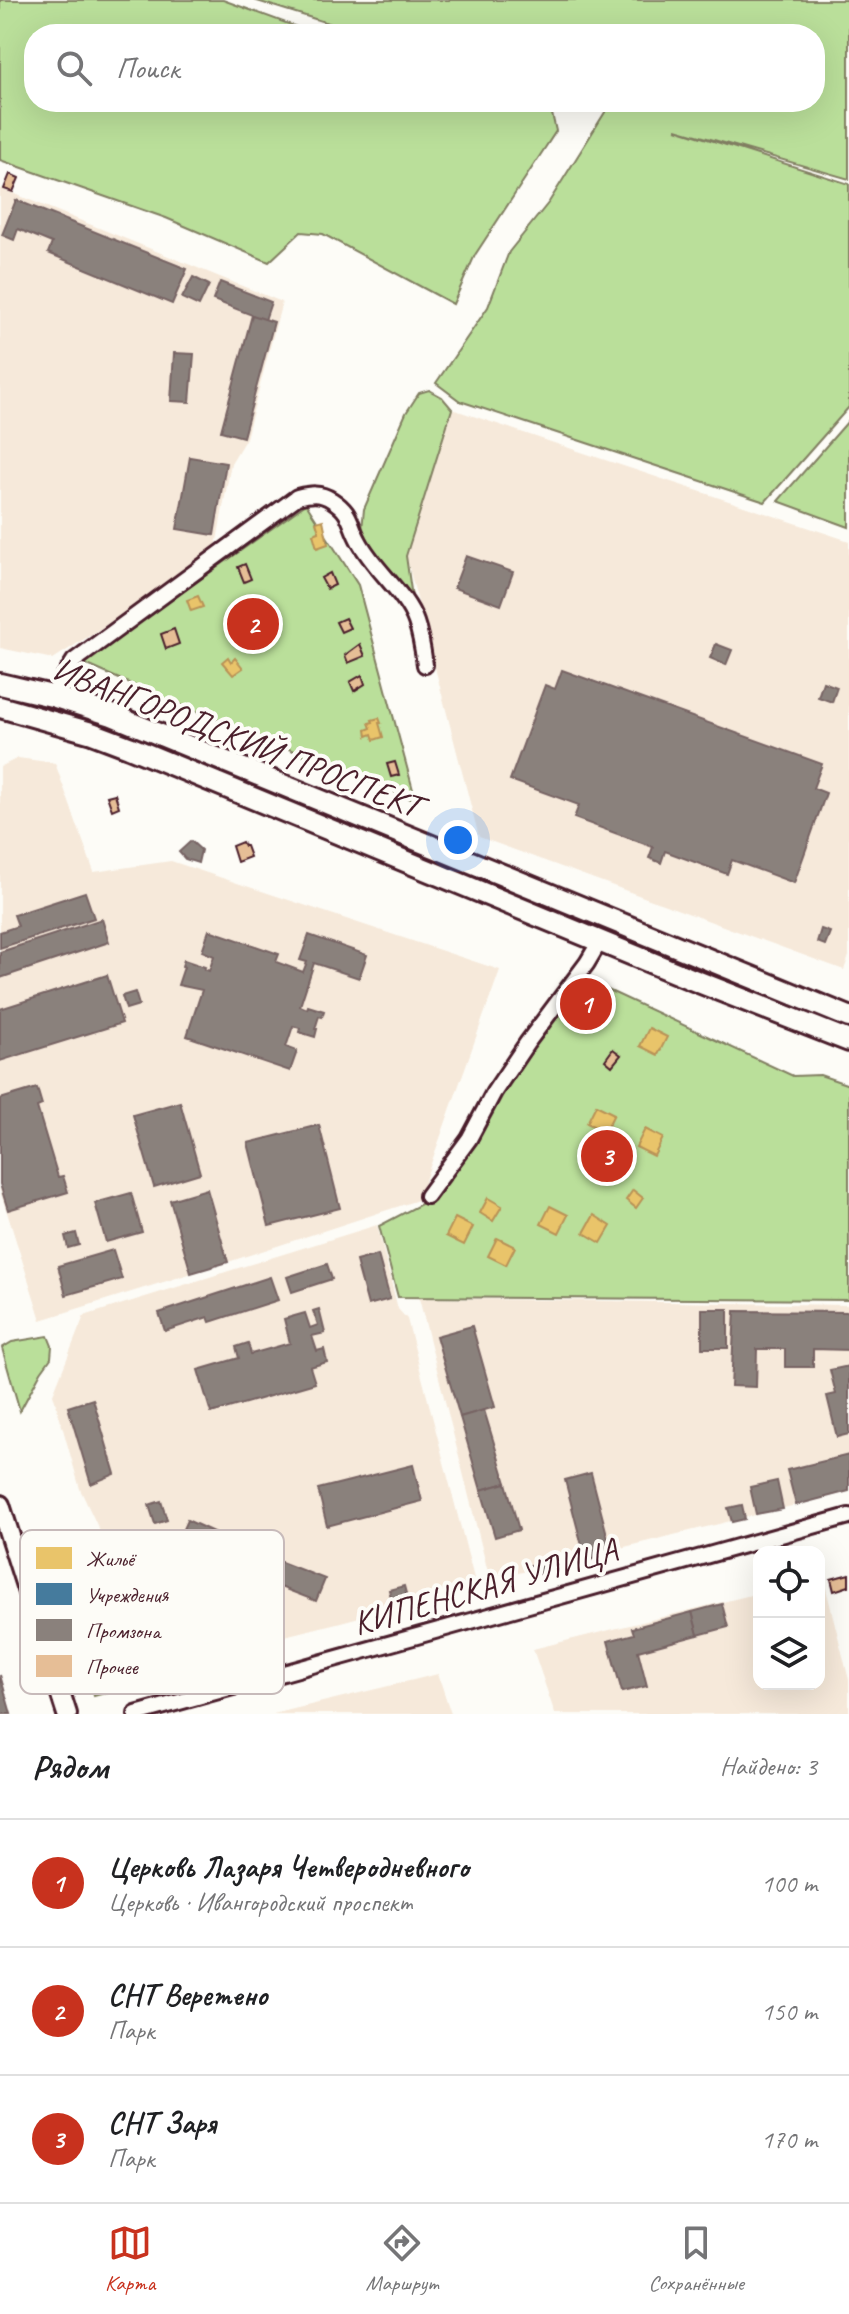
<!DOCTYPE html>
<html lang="ru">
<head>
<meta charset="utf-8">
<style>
	body { margin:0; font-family:Caveat,sans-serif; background:#f2f2f2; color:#202124 }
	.controls { position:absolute; right:24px; bottom:24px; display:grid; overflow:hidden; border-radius:16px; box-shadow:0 8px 32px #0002 }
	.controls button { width:72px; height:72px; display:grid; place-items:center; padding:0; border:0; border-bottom:2px solid #e0e0e0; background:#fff; color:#202124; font:40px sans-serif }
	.you { position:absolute; left:458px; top:840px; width:28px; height:28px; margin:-20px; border:6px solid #fff; border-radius:50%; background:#1a73e8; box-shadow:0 0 0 12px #1a73e833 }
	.badge { display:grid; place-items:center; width:52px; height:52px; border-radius:50%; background:#c8321e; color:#fff; font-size:26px; font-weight:700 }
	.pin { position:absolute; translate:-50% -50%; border:4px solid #fff; box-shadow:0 2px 8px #0006 }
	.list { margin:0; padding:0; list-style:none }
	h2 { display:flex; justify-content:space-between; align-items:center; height:104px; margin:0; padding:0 32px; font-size:34px }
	h2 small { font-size:26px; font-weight:400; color:#757577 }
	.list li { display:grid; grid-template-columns:52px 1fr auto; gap:24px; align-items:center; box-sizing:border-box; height:128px; padding:0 32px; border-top:2px solid #e0e0e0 }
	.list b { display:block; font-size:30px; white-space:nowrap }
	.list p { margin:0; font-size:26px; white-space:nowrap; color:#757577 }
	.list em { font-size:26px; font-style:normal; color:#757577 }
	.icon { flex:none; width:44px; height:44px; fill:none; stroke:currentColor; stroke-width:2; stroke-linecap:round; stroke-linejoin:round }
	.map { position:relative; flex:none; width:849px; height:1714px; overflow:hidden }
	.search { position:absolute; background:#fff; box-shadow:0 8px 32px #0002; left:24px; right:24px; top:24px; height:88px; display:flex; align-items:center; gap:20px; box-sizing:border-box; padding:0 28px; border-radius:32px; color:#757577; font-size:30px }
	.sheet { height:488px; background:#fff }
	nav { display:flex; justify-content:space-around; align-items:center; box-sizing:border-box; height:112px; border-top:2px solid #e0e0e0; background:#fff; font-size:22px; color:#757577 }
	nav a { display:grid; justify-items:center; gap:4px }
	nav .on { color:#c8321e }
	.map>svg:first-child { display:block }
	.built { fill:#f6e9da }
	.green { fill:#badf9a; stroke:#827f62; stroke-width:2 }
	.homes { fill:#e9c46a; stroke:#b99257; stroke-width:2 }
	.public { fill:#457b9d; stroke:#465f7b; stroke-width:2 }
	.industry { fill:#8a817c; stroke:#776464; stroke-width:2 }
	.building { fill:#e6be96; stroke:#4a1f2b; stroke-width:2 }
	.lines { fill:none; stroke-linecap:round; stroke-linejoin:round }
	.minor-casing { stroke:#4a1f2b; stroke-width:20 }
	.major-casing { stroke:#4a1f2b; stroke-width:24 }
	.highway-casing { stroke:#4a1f2b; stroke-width:26 }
	.minor { stroke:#fdfcf7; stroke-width:14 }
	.major { stroke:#fdfcf7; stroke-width:18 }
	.highway { stroke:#fdfcf7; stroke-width:20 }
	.labels { text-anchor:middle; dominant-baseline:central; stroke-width:8; stroke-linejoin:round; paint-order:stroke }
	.street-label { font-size:34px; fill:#4a1f2b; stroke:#fdfcf7 }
	.key { fill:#fdfcf7; stroke:#c7baba; stroke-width:2 }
	.key-label { font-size:22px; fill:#4a1f2b }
</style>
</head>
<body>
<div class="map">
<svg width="849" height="1714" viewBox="0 0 849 1714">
	<rect width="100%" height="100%" fill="#fdfcf7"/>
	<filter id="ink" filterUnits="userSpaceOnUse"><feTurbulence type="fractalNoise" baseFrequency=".0125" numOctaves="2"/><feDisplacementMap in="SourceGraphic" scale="16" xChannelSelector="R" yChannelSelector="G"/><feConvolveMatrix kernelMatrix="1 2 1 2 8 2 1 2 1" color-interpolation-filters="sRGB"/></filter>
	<g filter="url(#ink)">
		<g class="built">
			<polygon points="0,188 282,302 246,438 231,463 215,552 149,598 53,659 0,648"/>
			<polygon points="452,409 849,541 849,956 844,970 479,837 406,556"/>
			<polygon points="18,758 55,763 94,872 171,861 500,970 418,1200 228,1262 41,1320 0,1190 0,767"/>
			<polygon points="377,1225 398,1309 407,1319 476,1586 457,1592 451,1589 430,1595 427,1599 337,1623 146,1670 104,1540 80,1489 53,1394 84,1316"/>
			<polygon points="419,1298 849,1305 849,1492 490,1580"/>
			<polygon points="823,1577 849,1680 849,1714 555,1714 533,1649 759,1593 759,1684 819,1684 819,1578"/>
			<polygon points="438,1674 451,1714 273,1714"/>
		</g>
		<g class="green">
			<polygon points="0,0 223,0 316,34 34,34 34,102 542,102 550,105 556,131 475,255 453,304 323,234 301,232 269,262 166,218 0,160"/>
			<polygon points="254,0 849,0 849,179 676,129 849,184 849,407 765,502 460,401 436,383 488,307 509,252 549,202 607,109 585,102 815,102 815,34 363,34"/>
			<polygon points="429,390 442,397 452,409 406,556 414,611 366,543 362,530 364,509 406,413 419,393"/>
			<polygon points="849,420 849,527 778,501"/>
			<polygon points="306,504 358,585 416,801 142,689 83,663"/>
			<polygon points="580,977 793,1076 820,1075 849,1085 849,1300 398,1297 379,1226 429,1200 441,1189 539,1033"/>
			<polygon points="48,1336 52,1346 51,1358 41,1372 20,1411 2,1348 12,1342"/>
			<polygon points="71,1536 98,1538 142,1683 94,1696 50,1540"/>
		</g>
		<g class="homes">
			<polygon points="323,520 328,544 317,548 313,534 319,532 316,522"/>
			<polygon points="198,596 203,607 191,611 187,600"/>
			<polygon points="228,657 231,662 235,658 243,668 233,675 222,662"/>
			<polygon points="379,718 381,723 379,723 383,737 374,740 372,734 367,736 366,730 371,728 369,723 373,722 372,720"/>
			<polygon points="649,1028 667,1037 658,1055 640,1046"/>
			<polygon points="596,1105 614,1114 605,1132 587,1123"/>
			<polygon points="645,1129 663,1138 654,1156 636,1147"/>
			<polygon points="633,1190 643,1198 636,1208 626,1200"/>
			<polygon points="488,1198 502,1206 493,1221 480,1213"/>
			<polygon points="550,1206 568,1215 559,1233 541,1224"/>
			<polygon points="594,1215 611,1226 601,1243 584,1233"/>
			<polygon points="455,1218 473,1227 464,1245 446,1236"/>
			<polygon points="497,1238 515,1247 506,1265 488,1256"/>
		</g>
		<polygon class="public" points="579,990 602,1005 594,1018 570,1003"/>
		<g class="industry">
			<polygon points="16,200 187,269 172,304 48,253 52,243 18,229 14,240 2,235"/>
			<polygon points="193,277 209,285 199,306 182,298"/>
			<polygon points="220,282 271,302 265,320 213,300"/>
			<polygon points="252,315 274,322 243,437 221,431"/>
			<polygon points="174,353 194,354 190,402 171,401"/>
			<polygon points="190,457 226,463 214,535 177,529"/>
			<polygon points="466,556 513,572 501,605 454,588"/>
			<polygon points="716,644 732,650 726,665 710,658"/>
			<polygon points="562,670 822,764 813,788 826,793 794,883 732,860 727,874 665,851 661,863 649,858 653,847 574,818 579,805 510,780 545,685 555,689"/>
			<polygon points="823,682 837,687 832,702 818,697"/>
			<polygon points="191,841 201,850 198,863 185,859 179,852"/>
			<polygon points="85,892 94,918 0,948 0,932 18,926 14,915"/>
			<polygon points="102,919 109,942 0,978 0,952"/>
			<polygon points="821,929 830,932 825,945 817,942"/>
			<polygon points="209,930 279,954 276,962 303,972 307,962 300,960 309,935 367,955 359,978 314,963 300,1006 307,1009 308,1006 324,1011 322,1017 319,1016 315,1029 317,1029 315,1037 299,1032 300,1028 293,1026 286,1047 297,1051 290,1071 187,1036 202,990 178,985 184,967 182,966 184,960 205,967 204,969 209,971 214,956 202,951"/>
			<polygon points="107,975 122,1023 0,1061 0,1009"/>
			<polygon points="135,992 139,1005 126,1009 122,996"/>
			<polygon points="37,1088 42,1105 37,1107 58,1177 63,1176 68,1192 8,1210 0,1184 0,1099"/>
			<polygon points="180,1102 200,1173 154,1187 133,1115"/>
			<polygon points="319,1125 340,1208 269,1226 248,1143"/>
			<polygon points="207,1189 228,1262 191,1273 170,1200"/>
			<polygon points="131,1193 142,1232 106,1242 95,1203"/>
			<polygon points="76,1233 79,1245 68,1248 65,1236"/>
			<polygon points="113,1250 122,1279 66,1295 58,1266"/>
			<polygon points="378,1255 390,1299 368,1305 356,1261"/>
			<polygon points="327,1264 332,1279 292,1292 287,1277"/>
			<polygon points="270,1277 278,1300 210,1322 208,1317 165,1331 159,1313"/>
			<polygon points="319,1309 325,1333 312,1336 317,1351 324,1349 327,1362 310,1367 315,1383 211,1413 198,1370 239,1358 236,1347 248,1343 251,1354 290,1343 284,1319 305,1313 310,1328 318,1325 313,1311"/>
			<rect x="702" y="1309" width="26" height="39"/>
			<polygon points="735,1311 849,1312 849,1350 813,1349 813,1367 785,1367 785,1349 757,1349 756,1387 731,1386"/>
			<polygon points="472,1326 495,1407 460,1417 436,1336"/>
			<polygon points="849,1366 849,1434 837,1437 827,1396 836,1394 830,1370"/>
			<polygon points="93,1399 115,1474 91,1484 68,1407"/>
			<polygon points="484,1410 506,1483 481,1490 460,1417"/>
			<polygon points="849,1455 849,1491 796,1505 787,1470"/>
			<polygon points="413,1465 422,1501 327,1526 318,1489"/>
			<polygon points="591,1473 612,1554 586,1561 565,1480"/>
			<polygon points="777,1481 783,1509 756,1514 750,1487"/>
			<polygon points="506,1483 519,1530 495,1537 481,1490"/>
			<polygon points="161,1501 167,1520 155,1524 149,1505"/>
			<polygon points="742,1505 745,1519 732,1522 728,1508"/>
			<polygon points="187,1520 222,1536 214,1556 178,1540"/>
			<polygon points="276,1560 325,1579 316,1601 267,1582"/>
			<polygon points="542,1562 545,1573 530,1576 527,1566"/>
			<polygon points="404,1586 408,1601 393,1605 389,1590"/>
			<polygon points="722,1604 728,1627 698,1635 692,1612"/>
			<polygon points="692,1612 698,1635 638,1651 647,1686 622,1692 608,1641 634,1634 632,1628"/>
			<polygon points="0,1675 11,1714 0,1714"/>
		</g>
		<g class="building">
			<polygon points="10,174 19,178 13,192 4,189"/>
			<polygon points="245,564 251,579 244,582 238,567"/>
			<polygon points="330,573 335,585 327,589 321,578"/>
			<polygon points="345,618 350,628 341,632 336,622"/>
			<polygon points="174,629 179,644 166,649 161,634"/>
			<polygon points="360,644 365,656 348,663 345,655"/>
			<polygon points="362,675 365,684 354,691 350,682"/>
			<polygon points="395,762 399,775 391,777 387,764"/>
			<polygon points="115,794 119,807 112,810 107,796"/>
			<polygon points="242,842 244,846 246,846 250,857 237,862 232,846"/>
			<polygon points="613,1049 621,1055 612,1066 605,1060"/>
			<polygon points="849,1574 849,1586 834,1591 831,1579"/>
		</g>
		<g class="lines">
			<defs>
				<g id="minor">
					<path d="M52 696 74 661 297 497C310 494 320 492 332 500 352 513 349 523 359 541 374 570 406 593 416 622 421 636 423 651 425 665"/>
					<polyline points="427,1196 469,1139 494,1092 527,1043 587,963 600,941"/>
					<polyline points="136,1714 849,1516"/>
				</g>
				<polyline id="major" points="0,1505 67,1714"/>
				<g id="highway">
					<polyline points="0,684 52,696 112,715 849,1017"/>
					<polyline points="0,707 92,733 129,747 691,979 849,1041"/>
				</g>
			</defs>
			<use href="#minor" class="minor-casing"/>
			<use href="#major" class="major-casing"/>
			<use href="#highway" class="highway-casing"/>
			<use href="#minor" class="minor"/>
			<use href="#major" class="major"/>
			<use href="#highway" class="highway"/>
		</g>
	</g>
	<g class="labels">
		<g class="street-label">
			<text transform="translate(237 737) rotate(21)">ИВАНГОРОДСКИЙ ПРОСПЕКТ</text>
			<text transform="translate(485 1586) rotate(-16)">КИПЕНСКАЯ УЛИЦА</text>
		</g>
	</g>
	<rect x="20" y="1530" width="264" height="164" rx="12" class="key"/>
	<rect x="36" y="1547" width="36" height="22" fill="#e9c46a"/>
	<rect x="36" y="1583" width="36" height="22" fill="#457b9d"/>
	<rect x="36" y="1619" width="36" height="22" fill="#8a817c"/>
	<rect x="36" y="1655" width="36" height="22" fill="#e6be96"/>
	<g class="key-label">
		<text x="86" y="1566">Жильё</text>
		<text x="86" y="1602">Учреждения</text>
		<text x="86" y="1638">Промзона</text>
		<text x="86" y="1674">Прочее</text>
	</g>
</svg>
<div class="controls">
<button><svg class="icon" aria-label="locate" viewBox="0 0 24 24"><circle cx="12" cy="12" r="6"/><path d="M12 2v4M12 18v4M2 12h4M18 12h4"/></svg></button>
<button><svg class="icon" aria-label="layers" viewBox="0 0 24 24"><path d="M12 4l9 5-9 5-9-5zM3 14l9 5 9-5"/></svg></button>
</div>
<div class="you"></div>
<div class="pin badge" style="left:586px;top:1004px">1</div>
<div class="pin badge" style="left:253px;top:624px">2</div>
<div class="pin badge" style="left:607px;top:1156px">3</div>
<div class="search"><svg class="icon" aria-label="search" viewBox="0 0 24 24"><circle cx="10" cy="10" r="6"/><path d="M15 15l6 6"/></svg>Поиск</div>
</div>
<section class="sheet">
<h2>Рядом<small>Найдено: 3</small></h2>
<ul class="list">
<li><span class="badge">1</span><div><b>Церковь Лазаря Четверодневного</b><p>Церковь · Ивангородский проспект</p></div><em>100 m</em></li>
<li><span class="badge">2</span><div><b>СНТ Веретено</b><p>Парк</p></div><em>150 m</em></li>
<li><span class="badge">3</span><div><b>СНТ Заря</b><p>Парк</p></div><em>170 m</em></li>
</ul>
</section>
<nav>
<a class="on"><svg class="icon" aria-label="map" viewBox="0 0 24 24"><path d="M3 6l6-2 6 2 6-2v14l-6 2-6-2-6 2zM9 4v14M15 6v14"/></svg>Карта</a>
<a><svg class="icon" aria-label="directions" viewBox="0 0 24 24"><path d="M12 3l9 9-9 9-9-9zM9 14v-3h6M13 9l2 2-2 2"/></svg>Маршрут</a>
<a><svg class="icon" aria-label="saved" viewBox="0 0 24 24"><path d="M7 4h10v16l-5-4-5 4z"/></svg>Сохранённые</a>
</nav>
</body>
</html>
